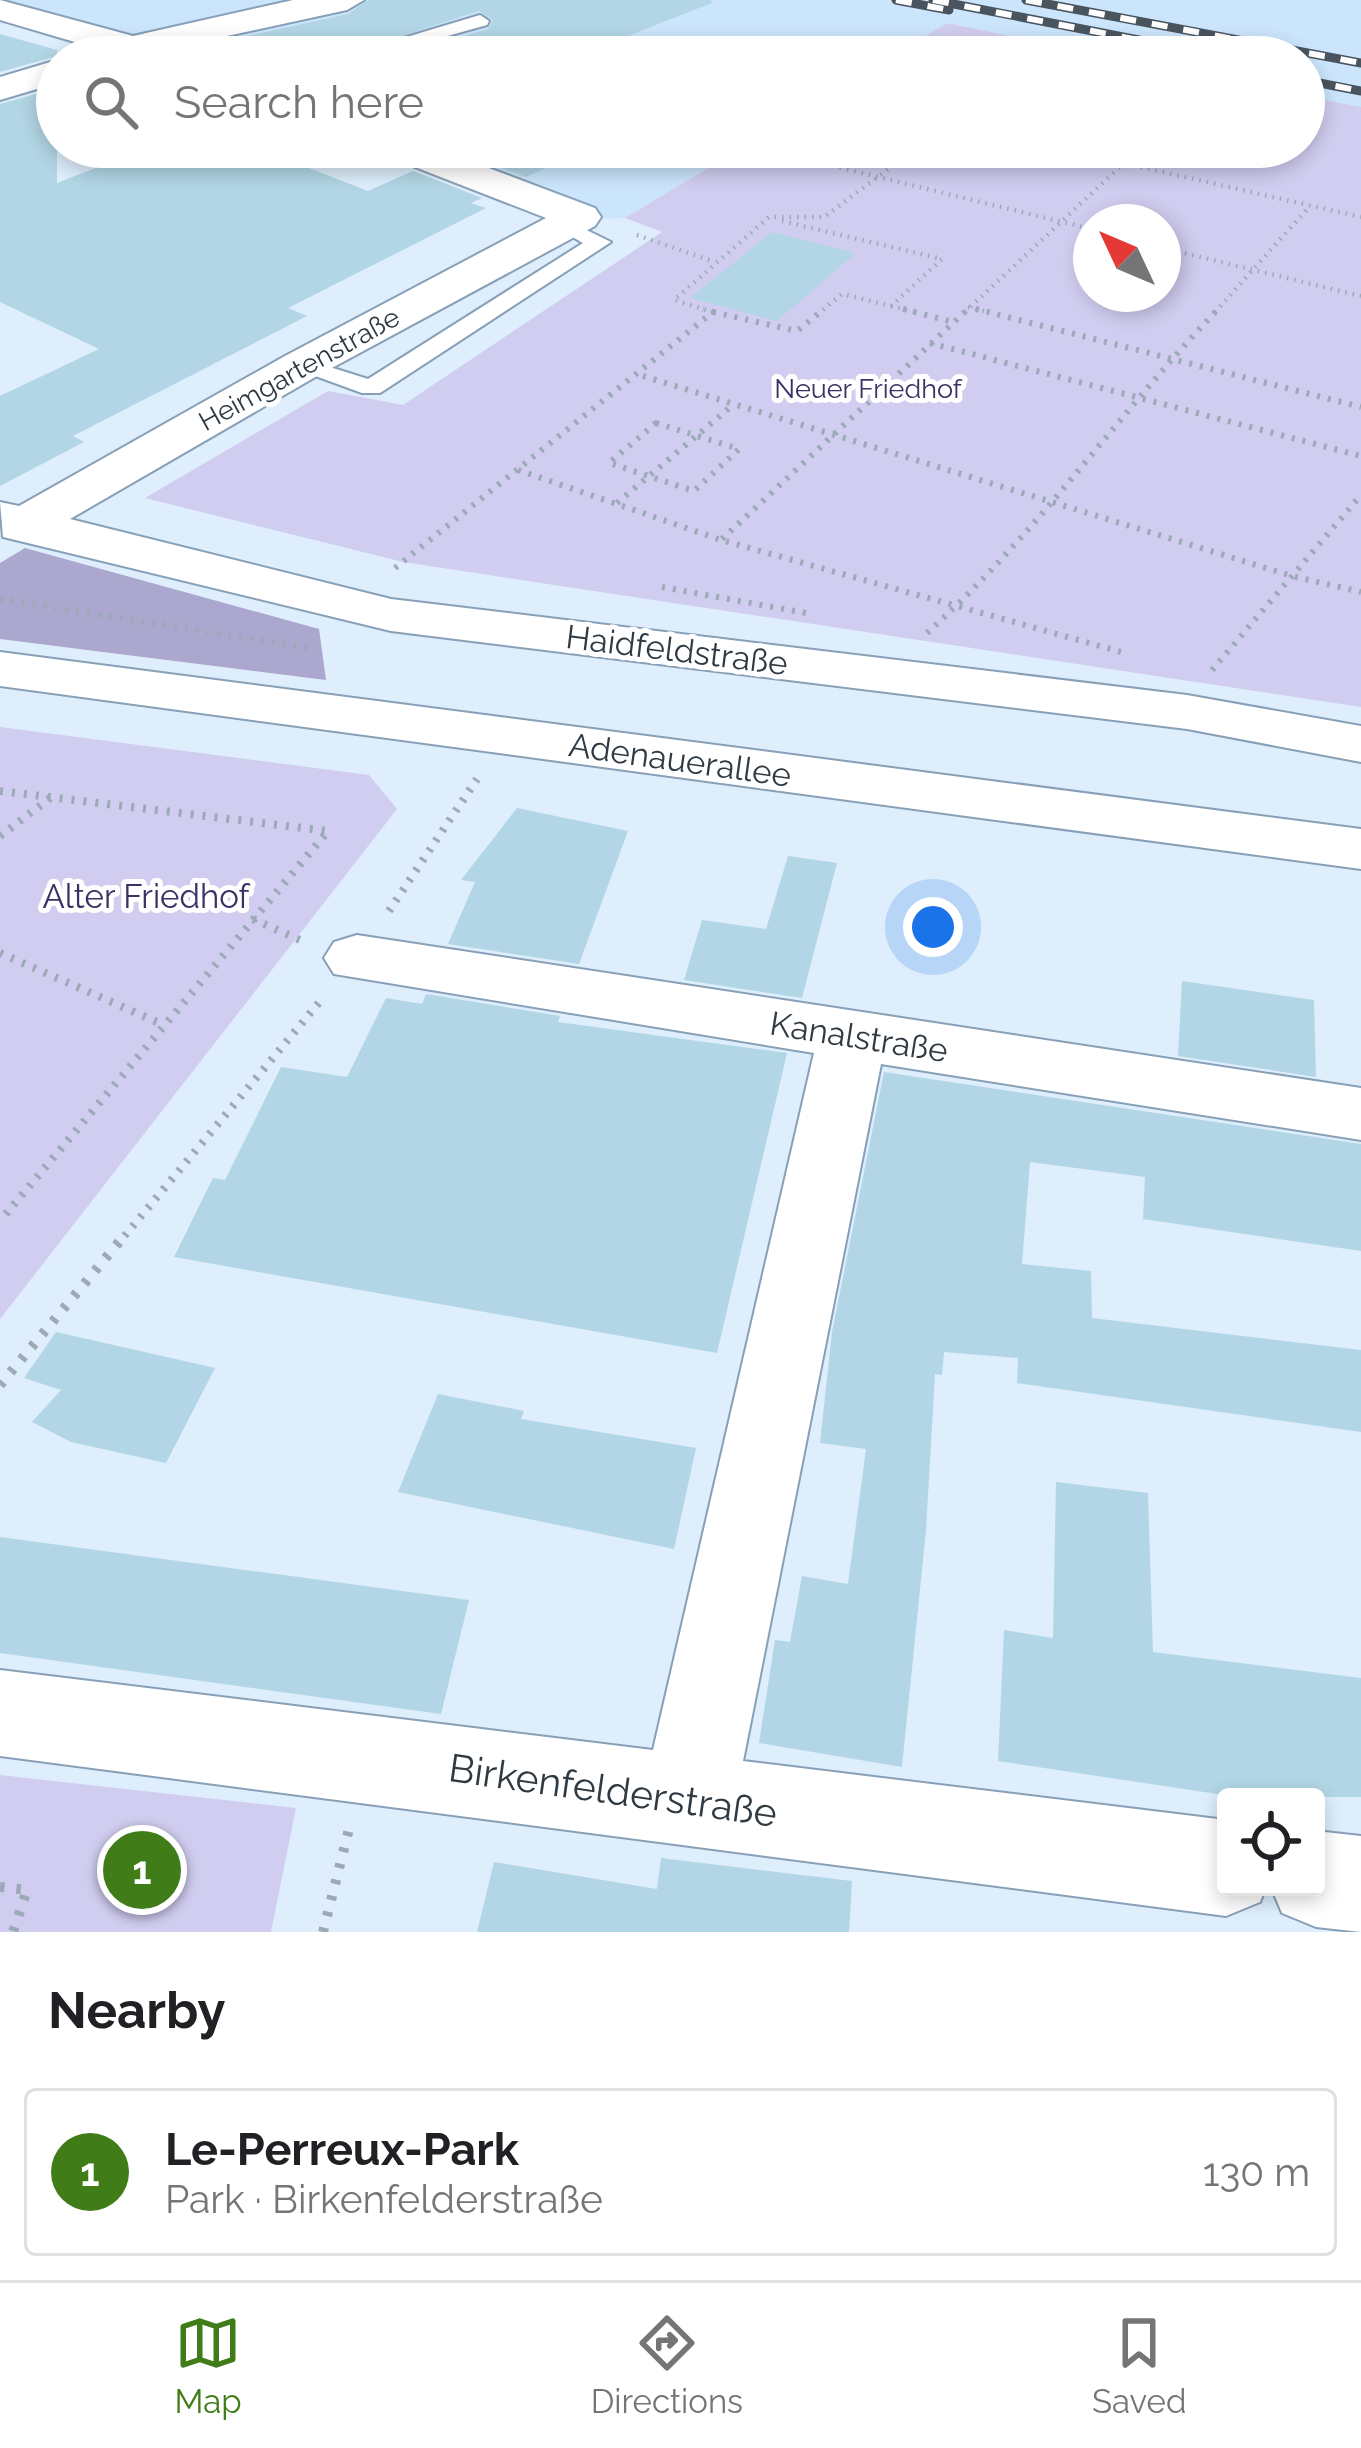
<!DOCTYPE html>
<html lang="en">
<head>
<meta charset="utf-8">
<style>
	body { margin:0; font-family:Raleway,sans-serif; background:#f2f2f2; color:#202124 }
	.controls { position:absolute; right:36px; bottom:36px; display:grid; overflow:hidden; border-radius:12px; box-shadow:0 6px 18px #0003 }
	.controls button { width:108px; height:108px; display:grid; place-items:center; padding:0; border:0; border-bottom:3px solid #e0e0e0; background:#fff; color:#202124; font:60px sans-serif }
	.compass { position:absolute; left:1073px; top:204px; width:108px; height:108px; border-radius:50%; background:#fff; box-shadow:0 6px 18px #0003; rotate:314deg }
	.you { position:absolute; left:933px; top:927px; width:42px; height:42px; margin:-30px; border:9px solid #fff; border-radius:50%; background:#1a73e8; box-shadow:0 0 0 18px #1a73e833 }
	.badge { display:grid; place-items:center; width:78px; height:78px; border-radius:50%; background:#407c18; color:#fff; font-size:39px; font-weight:700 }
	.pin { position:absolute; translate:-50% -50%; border:6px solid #fff; box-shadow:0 3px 12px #0006 }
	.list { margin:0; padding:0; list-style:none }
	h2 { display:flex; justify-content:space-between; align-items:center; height:156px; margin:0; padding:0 48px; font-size:51px }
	h2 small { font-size:39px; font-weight:400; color:#757577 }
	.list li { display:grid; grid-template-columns:78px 1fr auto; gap:36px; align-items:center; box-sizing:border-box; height:168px; margin:0 24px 24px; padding:0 24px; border:3px solid #e0e0e0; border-radius:12px }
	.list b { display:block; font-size:45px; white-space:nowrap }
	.list p { margin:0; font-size:39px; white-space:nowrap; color:#757577 }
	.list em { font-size:39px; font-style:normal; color:#757577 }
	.icon { flex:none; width:66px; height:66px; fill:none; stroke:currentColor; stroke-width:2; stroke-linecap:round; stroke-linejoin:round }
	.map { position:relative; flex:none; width:1361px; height:1932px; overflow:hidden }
	.search { position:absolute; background:#fff; box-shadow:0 6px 18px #0003; left:36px; right:36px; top:36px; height:132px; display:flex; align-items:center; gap:30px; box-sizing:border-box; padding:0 42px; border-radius:66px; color:#757577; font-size:45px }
	.sheet { height:348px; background:#fff }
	nav { display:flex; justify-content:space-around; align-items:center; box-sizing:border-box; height:168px; border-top:3px solid #e0e0e0; background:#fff; font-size:33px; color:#757577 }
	nav a { display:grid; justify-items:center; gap:6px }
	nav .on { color:#407c18 }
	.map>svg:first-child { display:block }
	.built { fill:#cbe5fc }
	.green { fill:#d0cdf0; fill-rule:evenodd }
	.forest { fill:#aba7cf }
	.building { fill:#b2d6e5 }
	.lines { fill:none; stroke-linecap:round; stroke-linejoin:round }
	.service-casing { stroke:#87a0b7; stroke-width:4 }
	.minor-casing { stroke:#87a0b7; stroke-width:4 }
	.secondary-casing { stroke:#87a0b7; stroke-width:4 }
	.path-far3 { stroke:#9caab7; stroke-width:4.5; stroke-dasharray:1.5 6; stroke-linecap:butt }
	.path-far2 { stroke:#9caab7; stroke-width:6; stroke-dasharray:3 8; stroke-linecap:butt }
	.path-far1 { stroke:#9caab7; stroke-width:8; stroke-dasharray:3 9; stroke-linecap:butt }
	.path { stroke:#9caab7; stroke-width:10; stroke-dasharray:4.5 12; stroke-linecap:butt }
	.service { fill:#fff; fill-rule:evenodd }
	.minor { fill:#fff; fill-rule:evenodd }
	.secondary { fill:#fff; fill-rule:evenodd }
	.rail-casing { stroke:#49545e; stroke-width:9 }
	.rail { stroke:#fff; stroke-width:6; stroke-dasharray:16; stroke-linecap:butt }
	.labels { text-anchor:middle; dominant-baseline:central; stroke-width:10; stroke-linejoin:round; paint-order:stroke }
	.far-street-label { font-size:27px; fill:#2f3a43; stroke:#fff }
	.far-park-label { font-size:27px; fill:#3a3164; stroke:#fff }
	.street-label { font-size:33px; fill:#2f3a43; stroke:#fff }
	.park-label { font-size:33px; fill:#3a3164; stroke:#fff }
	.near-street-label { font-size:39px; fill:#2f3a43; stroke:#fff }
</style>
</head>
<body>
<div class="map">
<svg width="1361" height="1932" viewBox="0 0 1361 1932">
	<rect width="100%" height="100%" fill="#deeefc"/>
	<g class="built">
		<polygon points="0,0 1361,0 1361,107 1304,96 1304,57 1113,57 948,23 892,57 138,57"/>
		<polygon points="376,147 743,147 625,218 570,220"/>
	</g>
	<g class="green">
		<polygon points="947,23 1113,57 892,57"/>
		<path d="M1304 96 1361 107V707L403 562 145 498 328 391 403 405 662 232 625 218 743 147H1304ZM1091 222H1163V294H1091Z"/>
		<polygon points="0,727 369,775 397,809 0,1319"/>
		<polygon points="0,1775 296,1808 271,1932 0,1932"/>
	</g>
	<polygon class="forest" points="25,548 319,629 326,680 0,639 0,563"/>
	<g class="building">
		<polygon points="368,0 711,0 712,3 574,57 389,57 488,29 493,20 479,11 336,57 277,57 247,36 348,14"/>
		<polygon points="0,34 57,50 57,56 0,72"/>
		<polygon points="57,88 57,183 150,147 255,147 368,191 413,171 482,198 471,203 486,208 288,308 307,316 73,436 84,442 0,486 0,396 99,349 0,302 0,104"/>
		<polygon points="469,147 590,147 526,177 458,152"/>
		<polygon points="772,232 856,253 777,321 690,298"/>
		<polygon points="517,808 628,831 579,964 448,944 475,882 461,880"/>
		<polygon points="788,856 837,863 802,998 684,980 702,920 766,929"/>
		<polygon points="1182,981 1314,1000 1316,1077 1178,1056"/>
		<polygon points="426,994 560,1016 558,1022 787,1053 717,1353 174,1257 213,1178 225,1180 281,1067 347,1077 386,998 422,1004"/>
		<polygon points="884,1072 1361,1144 1361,1251 1143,1219 1145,1177 1030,1162 1022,1264 1091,1271 1092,1318 1361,1350 1361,1432 1017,1383 1018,1358 944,1352 942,1375 935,1374 926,1530 902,1767 759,1743 775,1640 790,1642 802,1576 848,1584 866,1449 820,1443 832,1332"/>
		<polygon points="56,1332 215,1368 166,1463 71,1442 32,1422 61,1390 24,1378"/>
		<polygon points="438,1394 524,1411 521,1419 696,1448 674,1549 398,1492"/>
		<polygon points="1056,1482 1148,1493 1153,1652 1361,1678 1361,1797 1237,1797 998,1761 1004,1630 1053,1638"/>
		<polygon points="0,1537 469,1600 441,1714 0,1653"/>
		<polygon points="661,1858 852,1881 849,1932 477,1932 494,1862 657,1889"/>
	</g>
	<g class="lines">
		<defs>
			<g id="service">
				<polygon points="480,15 489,21 487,25 372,57 340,57"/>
				<polygon points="566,220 611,242 380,393 362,393 288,366 301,358 368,379 583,243 555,227"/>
			</g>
			<g id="minor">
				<polygon points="0,0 133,36 293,0 364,0 347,10 167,49 167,57 83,57 95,48 0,20"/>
				<polygon points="57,60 57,83 0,100 0,77"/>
				<polygon points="379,147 433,147 595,208 601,217 595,226 317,376 70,519 391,599 1187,695 1361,726 1361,762 1187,729 391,631 3,537 0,502 19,506 285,356 546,218 384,155"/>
				<polygon points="357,935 1361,1088 1361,1140 881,1064 743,1761 1226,1820 1226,1887 1266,1887 1260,1902 1226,1916 0,1756 0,1670 653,1750 814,1053 334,974 324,958 334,942"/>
				<polygon points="1316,1831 1361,1836 1361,1932 1316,1927 1282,1913 1271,1887 1316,1887"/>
			</g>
			<polygon id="secondary" points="0,652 1361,829 1361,869 0,686"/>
		</defs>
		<use href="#service" class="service-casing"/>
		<use href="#minor" class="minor-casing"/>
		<use href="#secondary" class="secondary-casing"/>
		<g class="path-far3">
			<polyline points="1053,147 1361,217"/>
			<polyline points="825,164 1091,229"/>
			<polyline points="782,221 942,259 891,306 842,294 820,312"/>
			<polyline points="637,235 715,262"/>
			<polyline points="1163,248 1361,296"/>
			<polyline points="891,306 914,312"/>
			<polyline points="968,307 988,312"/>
			<polyline points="713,312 674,300 769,217 824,217 918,147"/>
			<polyline points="965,312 1141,147"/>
			<polyline points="1215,312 1310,206"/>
		</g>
		<g class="path-far2">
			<polyline points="903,309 949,321"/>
			<polyline points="976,309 1361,407"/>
			<polyline points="713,312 797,331 824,309"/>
			<polyline points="930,343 1361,456"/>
			<polyline points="643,376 1292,576 1361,592"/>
			<polygon points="656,423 739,449 694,491 609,463"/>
			<polyline points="518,470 721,540 1125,653"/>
			<polyline points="617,503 734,404"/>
			<polyline points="722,539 968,309"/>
			<polyline points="395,568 713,312 703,309"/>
			<polyline points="662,587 806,613"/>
			<polyline points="0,599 316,649"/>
			<path d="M927 633C1035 536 1118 414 1218 309"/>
			<polyline points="1212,670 1361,495"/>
		</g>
		<g class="path-far1">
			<polyline points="0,791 328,831 0,1221"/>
			<polyline points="0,836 50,798"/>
			<polyline points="389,911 477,779"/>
			<polyline points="253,919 300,940"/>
			<polyline points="0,953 164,1025"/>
			<polyline points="117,1245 322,999"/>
		</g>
		<g class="path">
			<polyline points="0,1385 119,1242"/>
			<polyline points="0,1887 27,1890 13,1932"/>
			<polyline points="323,1932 349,1829"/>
		</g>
		<use href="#service" class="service"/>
		<use href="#minor" class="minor"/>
		<use href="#secondary" class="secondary"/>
		<defs>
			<g id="rail">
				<polyline points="896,0 949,10"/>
				<polyline points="933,0 1226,57"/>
				<polyline points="1026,0 1361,63"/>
				<polyline points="1304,80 1361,91"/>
			</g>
		</defs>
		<use href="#rail" class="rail-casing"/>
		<use href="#rail" class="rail"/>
	</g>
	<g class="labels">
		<g class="far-street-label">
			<text transform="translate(299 369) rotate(-29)">Heimgartenstraße</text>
		</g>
		<g class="far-park-label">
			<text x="868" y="388">Neuer Friedhof</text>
		</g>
		<g class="street-label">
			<text transform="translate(677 650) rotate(7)">Haidfeldstraße</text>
			<text transform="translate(680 760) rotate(8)">Adenauerallee</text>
			<text transform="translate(859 1037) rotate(9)">Kanalstraße</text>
		</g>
		<g class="park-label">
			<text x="146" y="896">Alter Friedhof</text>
		</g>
		<g class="near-street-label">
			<text transform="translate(613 1790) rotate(8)">Birkenfelderstraße</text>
		</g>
	</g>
</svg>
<div class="controls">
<button><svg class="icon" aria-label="locate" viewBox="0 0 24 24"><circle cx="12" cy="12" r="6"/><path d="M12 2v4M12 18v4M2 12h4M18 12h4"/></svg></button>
</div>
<svg class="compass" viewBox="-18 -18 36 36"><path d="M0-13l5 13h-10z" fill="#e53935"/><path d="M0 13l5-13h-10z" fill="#757577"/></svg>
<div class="you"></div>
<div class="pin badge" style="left:142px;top:1870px">1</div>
<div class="search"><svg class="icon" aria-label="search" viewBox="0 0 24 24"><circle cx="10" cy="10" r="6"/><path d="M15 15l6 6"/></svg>Search here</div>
</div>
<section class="sheet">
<h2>Nearby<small></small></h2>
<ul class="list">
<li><span class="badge">1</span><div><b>Le-Perreux-Park</b><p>Park · Birkenfelderstraße</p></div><em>130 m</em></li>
</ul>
</section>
<nav>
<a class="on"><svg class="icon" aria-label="map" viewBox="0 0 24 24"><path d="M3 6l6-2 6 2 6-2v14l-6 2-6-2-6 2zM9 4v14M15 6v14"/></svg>Map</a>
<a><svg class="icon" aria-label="directions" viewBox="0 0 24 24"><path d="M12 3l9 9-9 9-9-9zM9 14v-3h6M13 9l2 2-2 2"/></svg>Directions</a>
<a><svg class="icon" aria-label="saved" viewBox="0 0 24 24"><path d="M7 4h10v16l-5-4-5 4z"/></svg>Saved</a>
</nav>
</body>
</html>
